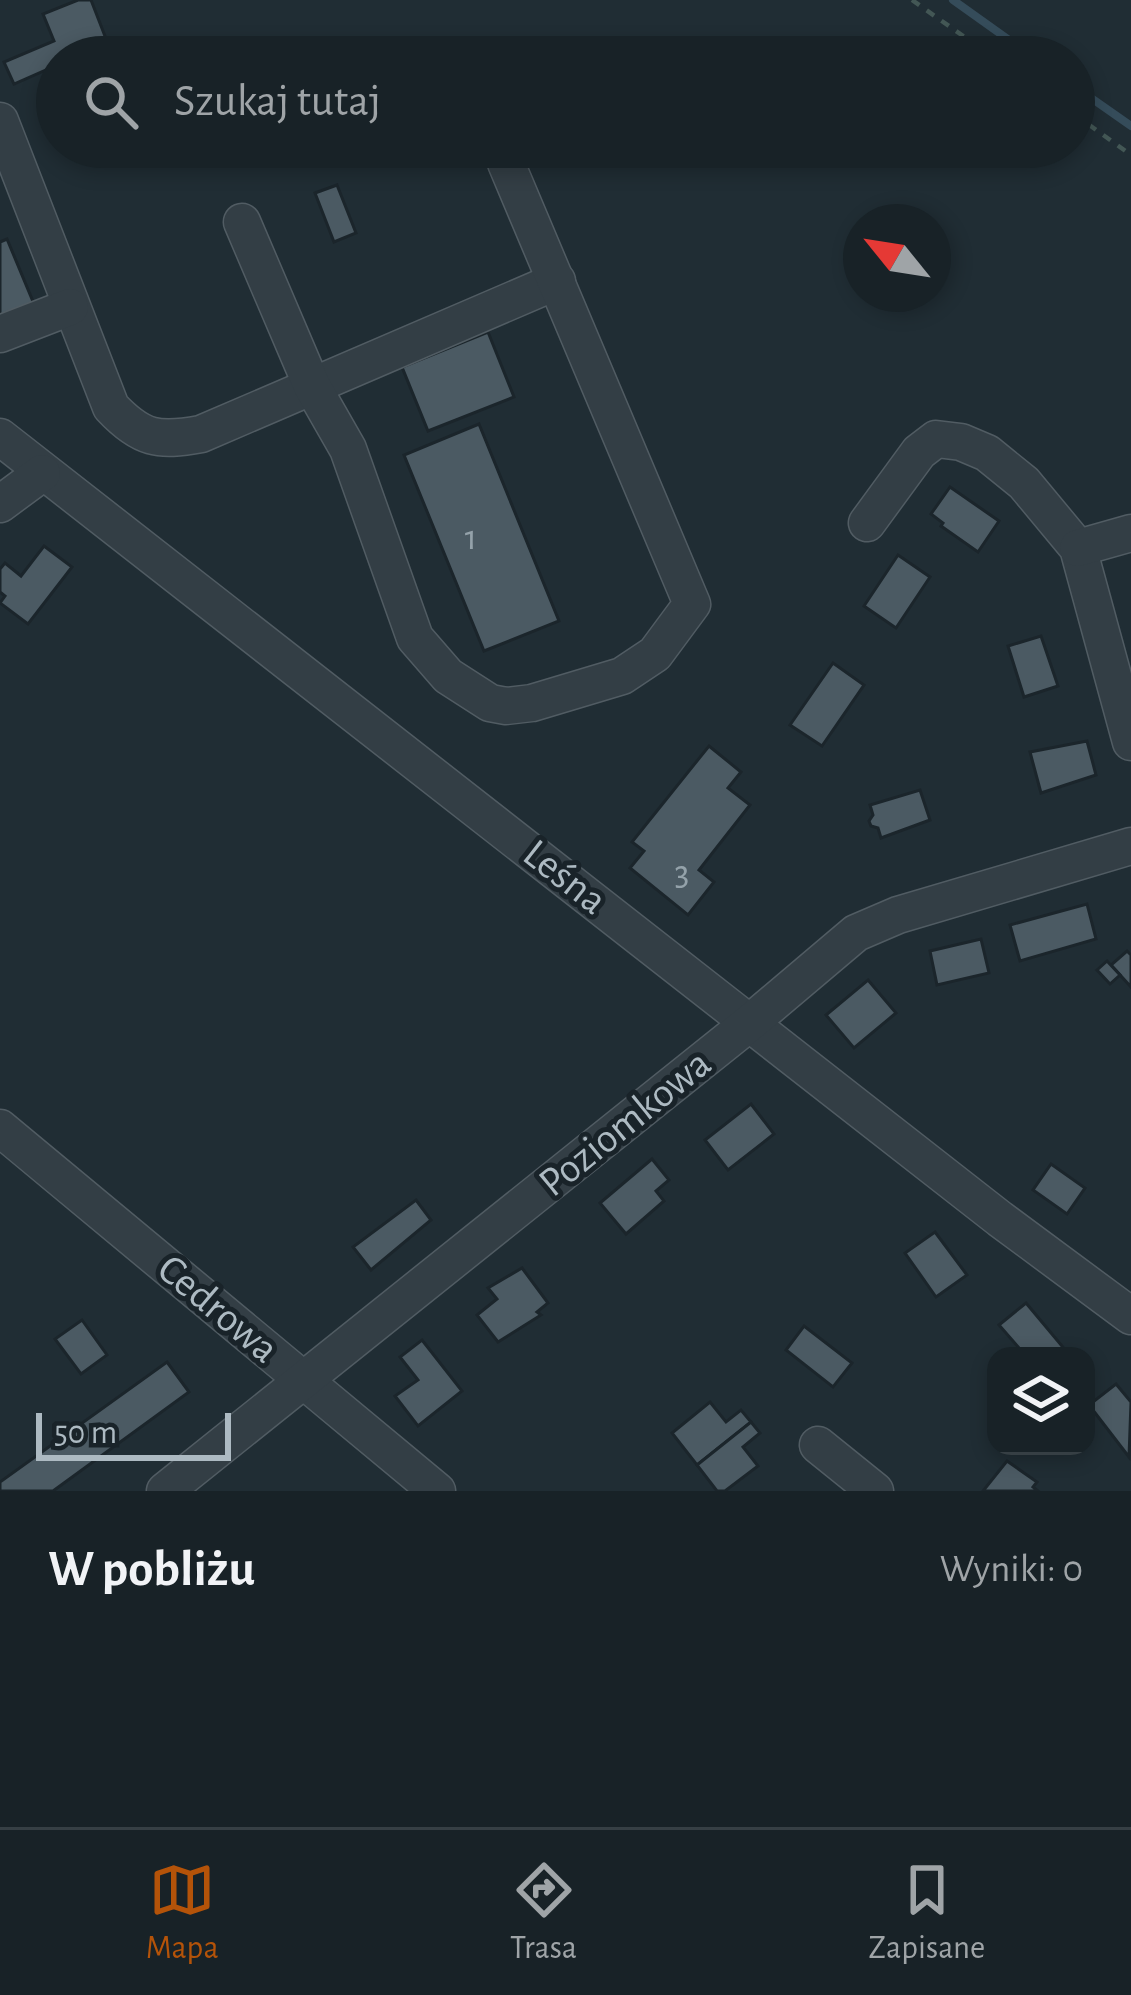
<!DOCTYPE html>
<html lang="pl">
<head>
<meta charset="utf-8">
<style>
	body { margin:0; font-family:"Alegreya Sans",sans-serif; background:#252f33; color:#f1f3f6 }
	.controls { position:absolute; right:36px; bottom:36px; display:grid; overflow:hidden; border-radius:24px; box-shadow:0 6px 18px #0003 }
	.controls button { width:108px; height:108px; display:grid; place-items:center; padding:0; border:0; border-bottom:3px solid #363f44; background:#182227; color:#f1f3f6; font:60px sans-serif }
	.compass { position:absolute; left:843px; top:204px; width:108px; height:108px; border-radius:50%; background:#182227; box-shadow:0 6px 18px #0003; rotate:300deg }
	.scale { position:absolute; left:36px; bottom:30px; width:195px; box-sizing:border-box; padding-left:12px; border:6px solid #adbac2; border-top:0; font-size:33px; line-height:42px; white-space:nowrap; color:#adbac2; -webkit-text-stroke:9px #192329; paint-order:stroke }
	.list { margin:0; padding:0; list-style:none }
	h2 { display:flex; justify-content:space-between; align-items:center; height:156px; margin:0; padding:0 48px; font-size:51px }
	h2 small { font-size:39px; font-weight:400; color:#9fa4a7 }
	.icon { flex:none; width:66px; height:66px; fill:none; stroke:currentColor; stroke-width:2; stroke-linecap:round; stroke-linejoin:round }
	.map { position:relative; flex:none; width:1131px; height:1491px; overflow:hidden }
	.search { position:absolute; background:#182227; box-shadow:0 6px 18px #0003; left:36px; right:36px; top:36px; height:132px; display:flex; align-items:center; gap:30px; box-sizing:border-box; padding:0 42px; border-radius:66px; color:#9fa4a7; font-size:45px }
	.sheet { height:336px; background:#182227 }
	nav { display:flex; justify-content:space-around; align-items:center; box-sizing:border-box; height:168px; border-top:3px solid #363f44; background:#182227; font-size:33px; color:#9fa4a7 }
	nav a { display:grid; justify-items:center; gap:6px }
	nav .on { color:#b45309 }
	.map>svg:first-child { display:block }
	.lines { fill:none; stroke-linecap:round; stroke-linejoin:round }
	.stream { stroke:#354c5a; stroke-width:8 }
	.building { fill:#4b5a63; stroke:#1b252b; stroke-width:3 }
	.minor-casing { stroke:#515c63; stroke-width:39 }
	.path { stroke:#435755; stroke-width:4.5; stroke-dasharray:9 9; stroke-linecap:butt }
	.minor { stroke:#333e45; stroke-width:36 }
	.labels { text-anchor:middle; dominant-baseline:central; stroke-width:10; stroke-linejoin:round; paint-order:stroke }
	.number-label { font-size:36px; fill:#94a2aa }
	.street-label { font-size:42px; fill:#adbac2; stroke:#192329 }
</style>
</head>
<body>
<div class="map">
<svg width="1131" height="1491" viewBox="0 0 1131 1491">
	<rect width="100%" height="100%" fill="#202d34"/>
	<g class="lines">
		<g class="stream">
			<polyline points="953,0 1033,57"/>
			<polyline points="1074,86 1131,126"/>
		</g>
	</g>
	<g class="building">
		<polygon points="78,0 91,0 108,44 77,57 57,57 57,65 14,84 4,62 54,41 43,14"/>
		<polygon points="337,185 356,233 334,242 315,193"/>
		<polygon points="7,239 34,304 0,317 0,242"/>
		<polygon points="488,332 514,397 428,431 402,367"/>
		<polygon points="479,424 559,621 484,651 404,455"/>
		<polygon points="950,487 999,521 978,552 941,526 943,523 931,514"/>
		<polygon points="44,546 72,567 28,624 0,603 5,596 0,592 0,569 5,563 21,576"/>
		<polygon points="898,555 930,577 896,628 864,606"/>
		<polygon points="1041,636 1058,686 1024,697 1008,646"/>
		<polygon points="833,663 864,685 822,746 790,725"/>
		<polygon points="1087,741 1096,775 1041,793 1030,752"/>
		<polygon points="709,746 741,772 728,788 750,805 699,870 714,882 688,915 630,868 644,851 632,842"/>
		<polygon points="920,790 930,820 881,838 878,828 871,826 869,821 873,815 870,805"/>
		<polygon points="1087,904 1096,939 1020,961 1010,925"/>
		<polygon points="981,939 989,973 937,985 930,951"/>
		<polygon points="1127,951 1131,955 1131,987 1111,965"/>
		<polygon points="1107,961 1120,975 1110,984 1097,970"/>
		<polygon points="868,980 896,1013 854,1048 826,1015"/>
		<polygon points="751,1104 774,1134 728,1170 705,1140"/>
		<polygon points="652,1159 669,1180 656,1191 664,1201 626,1234 600,1203"/>
		<polygon points="1051,1164 1085,1188 1067,1214 1033,1190"/>
		<polygon points="416,1200 431,1220 371,1270 353,1247"/>
		<polygon points="935,1232 967,1275 936,1297 905,1253"/>
		<polygon points="522,1268 548,1303 537,1312 541,1315 498,1342 477,1315 497,1299 488,1288"/>
		<polygon points="1026,1303 1067,1352 1062,1356 1026,1356 999,1325"/>
		<polygon points="82,1320 107,1355 81,1374 55,1339"/>
		<polygon points="804,1326 852,1363 833,1387 786,1350"/>
		<polygon points="422,1340 462,1391 418,1426 395,1396 418,1380 400,1357"/>
		<polygon points="167,1362 189,1392 53,1491 0,1491 0,1482"/>
		<polygon points="1116,1384 1131,1402 1129,1457 1089,1405"/>
		<polygon points="710,1402 726,1422 741,1410 751,1422 697,1465 672,1433"/>
		<polygon points="751,1422 760,1433 743,1447 758,1466 725,1491 717,1491 697,1465"/>
		<polygon points="1007,1461 1037,1482 1033,1487 1038,1491 983,1491"/>
	</g>
	<g class="lines">
		<defs>
			<g id="minor">
				<path d="M0 121 111 407C141 439 158 442 201 434L557 281"/>
				<polyline points="242,222 312,386 348,449 415,638 448,676 490,703 506,706 532,703 622,676 655,654 692,604 506,163"/>
				<polyline points="0,334 70,307"/>
				<polyline points="0,437 1000,1219 1131,1316"/>
				<polyline points="0,504 42,473"/>
				<polyline points="867,523 919,452 936,439 961,442 987,453 1024,483 1078,548 1131,742"/>
				<polyline points="1078,548 1131,533"/>
				<polyline points="0,1128 437,1491"/>
				<polyline points="818,1445 875,1491"/>
				<polyline points="165,1491 752,1021 856,933 898,915 1131,846"/>
			</g>
		</defs>
		<use href="#minor" class="minor-casing"/>
		<g class="path">
			<polyline points="912,0 993,57"/>
			<polyline points="1074,114 1131,155"/>
		</g>
		<use href="#minor" class="minor"/>
	</g>
	<g class="labels">
		<g class="number-label">
			<text x="471" y="538">1</text>
			<text x="682" y="873">3</text>
		</g>
		<g class="street-label">
			<text transform="translate(565 877) rotate(38)">Leśna</text>
			<text transform="translate(625 1123) rotate(-39)">Poziomkowa</text>
			<text transform="translate(218 1309) rotate(40)">Cedrowa</text>
		</g>
	</g>
</svg>
<div class="controls">
<button><svg class="icon" aria-label="layers" viewBox="0 0 24 24"><path d="M12 4l9 5-9 5-9-5zM3 14l9 5 9-5"/></svg></button>
</div>
<svg class="compass" viewBox="-18 -18 36 36"><path d="M0-13l5 13h-10z" fill="#e53935"/><path d="M0 13l5-13h-10z" fill="#9fa4a7"/></svg>
<div class="scale">50 m</div>
<div class="search"><svg class="icon" aria-label="search" viewBox="0 0 24 24"><circle cx="10" cy="10" r="6"/><path d="M15 15l6 6"/></svg>Szukaj tutaj</div>
</div>
<section class="sheet">
<h2>W pobliżu<small>Wyniki: 0</small></h2>
<ul class="list">
</ul>
</section>
<nav>
<a class="on"><svg class="icon" aria-label="map" viewBox="0 0 24 24"><path d="M3 6l6-2 6 2 6-2v14l-6 2-6-2-6 2zM9 4v14M15 6v14"/></svg>Mapa</a>
<a><svg class="icon" aria-label="directions" viewBox="0 0 24 24"><path d="M12 3l9 9-9 9-9-9zM9 14v-3h6M13 9l2 2-2 2"/></svg>Trasa</a>
<a><svg class="icon" aria-label="saved" viewBox="0 0 24 24"><path d="M7 4h10v16l-5-4-5 4z"/></svg>Zapisane</a>
</nav>
</body>
</html>
